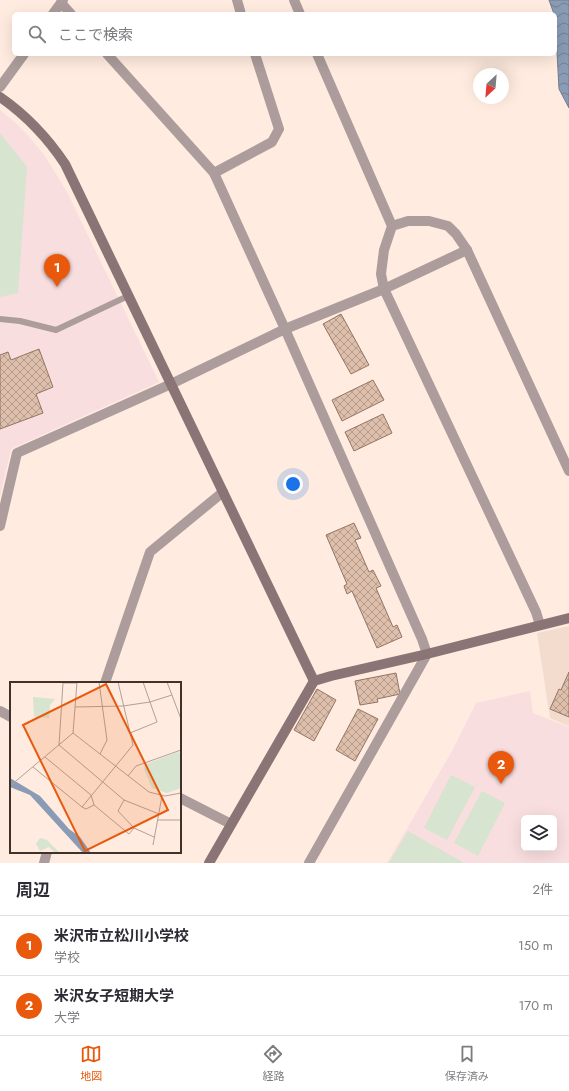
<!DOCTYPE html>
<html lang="ja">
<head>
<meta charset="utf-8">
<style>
	body { margin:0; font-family:Jost,"Noto Sans JP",sans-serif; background:#f7f7f7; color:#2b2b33 }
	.controls { position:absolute; right:12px; bottom:12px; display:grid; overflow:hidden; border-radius:6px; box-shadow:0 4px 16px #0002 }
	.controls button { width:36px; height:36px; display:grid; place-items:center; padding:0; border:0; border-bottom:1px solid #e1e1e2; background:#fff; color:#2b2b33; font:20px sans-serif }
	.compass { position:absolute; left:473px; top:68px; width:36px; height:36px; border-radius:50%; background:#fff; box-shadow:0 4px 16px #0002; rotate:206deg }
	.you { position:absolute; left:293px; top:484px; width:14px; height:14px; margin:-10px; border:3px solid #fff; border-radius:50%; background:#1a73e8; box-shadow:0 0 0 6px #1a73e833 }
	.badge { display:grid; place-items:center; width:26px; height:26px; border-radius:50%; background:#ea580c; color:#fff; font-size:13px; font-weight:700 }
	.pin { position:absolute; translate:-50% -33px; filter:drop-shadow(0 1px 2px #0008) }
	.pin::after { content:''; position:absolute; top:21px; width:14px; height:12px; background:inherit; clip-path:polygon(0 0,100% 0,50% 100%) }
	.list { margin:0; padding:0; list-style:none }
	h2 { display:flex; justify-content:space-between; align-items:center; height:52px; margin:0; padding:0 16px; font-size:17px }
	h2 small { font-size:13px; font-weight:400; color:#7c7c81 }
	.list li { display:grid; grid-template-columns:26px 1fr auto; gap:12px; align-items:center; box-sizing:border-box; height:60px; padding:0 16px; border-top:1px solid #e1e1e2 }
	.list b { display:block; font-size:15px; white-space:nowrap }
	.list p { margin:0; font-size:13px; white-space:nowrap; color:#7c7c81 }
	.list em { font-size:13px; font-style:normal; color:#7c7c81 }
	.icon { flex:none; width:22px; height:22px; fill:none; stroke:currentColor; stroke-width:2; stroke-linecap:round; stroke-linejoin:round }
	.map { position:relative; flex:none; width:569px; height:863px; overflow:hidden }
	.search { position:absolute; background:#fff; box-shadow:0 4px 16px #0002; left:12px; right:12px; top:12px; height:44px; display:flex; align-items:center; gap:10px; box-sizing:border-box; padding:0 14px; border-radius:6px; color:#7c7c81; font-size:15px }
	.sheet { height:172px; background:#fff }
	nav { display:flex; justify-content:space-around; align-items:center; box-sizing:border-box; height:56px; border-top:1px solid #e1e1e2; background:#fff; font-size:11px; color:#7c7c81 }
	nav a { display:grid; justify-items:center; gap:2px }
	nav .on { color:#ea580c }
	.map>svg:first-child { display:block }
	.built { fill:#f3dcce }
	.education { fill:#f9dedf; fill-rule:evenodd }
	.pitch { fill:#d6e4d0 }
	.water { fill:url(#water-waves); stroke:#747c8c }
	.building { fill:url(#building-cross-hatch); stroke:#927564 }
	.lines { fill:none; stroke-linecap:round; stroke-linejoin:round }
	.lane { stroke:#ac9c9c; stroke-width:6 }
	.street { stroke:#ac9c9c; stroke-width:10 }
	.secondary { stroke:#8b7475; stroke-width:10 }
	.inset-road { fill:none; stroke:#b2a197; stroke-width:1 }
	.view { fill:#e8590c; fill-opacity:0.15; stroke:#e8590c; stroke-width:2 }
	.inset-edge { fill:none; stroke:#3f322b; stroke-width:2 }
</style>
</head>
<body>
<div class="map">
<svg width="569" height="863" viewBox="0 0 569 863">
	<defs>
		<pattern id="water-waves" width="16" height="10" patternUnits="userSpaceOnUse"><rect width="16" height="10" fill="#8a9bb5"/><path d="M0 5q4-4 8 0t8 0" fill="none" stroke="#727f93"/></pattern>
		<pattern id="building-cross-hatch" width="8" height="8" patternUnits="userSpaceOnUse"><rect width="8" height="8" fill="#debfac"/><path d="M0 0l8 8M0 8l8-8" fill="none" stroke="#b59c8c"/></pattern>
	</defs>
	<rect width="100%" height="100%" fill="#ffebdf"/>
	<polygon class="built" points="569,626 569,726 550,718 537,633"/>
	<g class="education">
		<polygon points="0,110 18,125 31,139 45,156 67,192 159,382 11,449 0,497"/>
		<path d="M530 691 533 713 569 727V863H387L452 751 476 703ZM524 818H554V848H524Z"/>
	</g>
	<g class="pitch">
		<polygon points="0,133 27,167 18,293 0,297"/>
		<polygon points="451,775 475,787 447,840 424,828"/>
		<polygon points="482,791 505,803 478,856 454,843"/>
		<polygon points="408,831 464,863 389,863"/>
	</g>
	<polygon class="water" points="549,0 569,0 569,108 559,89 555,14 554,14"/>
	<g class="building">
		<polygon points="341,314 369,365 351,374 323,324"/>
		<polygon points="39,349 53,387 36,394 43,413 0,429 0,355 8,352 11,360"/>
		<polygon points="373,380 384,400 342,421 332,400"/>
		<polygon points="383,414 392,433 354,451 345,432"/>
		<polygon points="354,523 361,538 355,540 369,572 373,570 381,586 376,588 393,627 397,625 402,637 377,648 352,591 347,594 344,586 347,584 326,535"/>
		<polygon points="569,672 569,717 550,709 559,689 561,690"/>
		<polygon points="396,673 400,694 377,699 378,702 360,705 355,681"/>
		<polygon points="317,689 336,700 314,741 294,730"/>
		<polygon points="358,709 378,719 355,761 336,750"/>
	</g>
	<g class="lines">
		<polyline class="lane" points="0,319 20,321 56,330 128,296"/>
		<g class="street">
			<polyline points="237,0 241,14"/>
			<polyline points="294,0 300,14"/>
			<polyline points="61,3 71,14"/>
			<polyline points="53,14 63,0"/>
			<polyline points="107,54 214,173 285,329 422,639 427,654 309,863"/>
			<polyline points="317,54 392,226 384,250 381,274 384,289 536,612 540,625"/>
			<polyline points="0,87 24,54"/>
			<polyline points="214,173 272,142 279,129 255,54"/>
			<polyline points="392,226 408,221 429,221 448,226 456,234 467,250 569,471"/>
			<polyline points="0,526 17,453 171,384 285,329 384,289 467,250"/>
			<polyline points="105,683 150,552 223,492"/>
			<polyline points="0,711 11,717"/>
			<polyline points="180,798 231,824"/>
			<polyline points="44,863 47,852"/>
		</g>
		<g class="secondary">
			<path d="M0 97C26 115 47 137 65 164L314 681"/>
			<polyline points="209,863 314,681 331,676 427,654 569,618"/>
		</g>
	</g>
	<g transform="translate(10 682)">
		<rect width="171" height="171" fill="#ffebdf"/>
		<path d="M30 156 37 158 50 171H45L39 165 30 169 26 162Z" fill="#d6e4d0"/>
		<path d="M23 15 45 17 40 23 39 36 24 35ZM168 70 171 72V106L157 111 142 106 134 87 136 82Z" fill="#d6e4d0"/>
		<path d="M0 96 30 114 59 147 70 155 81 171H73L20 113 0 105Z" fill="#8a9bb5"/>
		<path class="inset-road" d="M89 0 97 58 90 72M157 0 171 37M67 1H53L49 63 114 118 149 132M65 25 113 24 140 20 162 13M63 51 139 110 155 114 171 111M120 51 147 40 133 0M35 75 81 113 84 123 119 152 124 146M23 85 72 125 76 127 84 123M118 94 126 84 171 68M0 104 63 51 67 0M114 118 108 129 124 146 144 155M72 125 123 63 108 0M148 138H171M143 163 152 114"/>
		<path class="view" d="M96 2 158 128 75 169 13 43Z"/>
		<rect width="171" height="171" class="inset-edge"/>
	</g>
</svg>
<div class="controls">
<button><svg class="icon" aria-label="layers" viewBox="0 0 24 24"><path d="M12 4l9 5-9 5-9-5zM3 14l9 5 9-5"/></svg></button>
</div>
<svg class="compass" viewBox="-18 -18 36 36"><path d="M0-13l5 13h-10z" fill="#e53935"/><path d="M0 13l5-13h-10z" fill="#7c7c81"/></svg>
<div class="you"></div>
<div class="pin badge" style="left:57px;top:287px">1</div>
<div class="pin badge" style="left:501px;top:784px">2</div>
<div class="search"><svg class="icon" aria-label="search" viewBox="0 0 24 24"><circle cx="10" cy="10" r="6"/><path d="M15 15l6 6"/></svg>ここで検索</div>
</div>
<section class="sheet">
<h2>周辺<small>2件</small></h2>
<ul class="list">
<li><span class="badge">1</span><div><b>米沢市立松川小学校</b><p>学校</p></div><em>150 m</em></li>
<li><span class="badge">2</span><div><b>米沢女子短期大学</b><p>大学</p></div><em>170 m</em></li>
</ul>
</section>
<nav>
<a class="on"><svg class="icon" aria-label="map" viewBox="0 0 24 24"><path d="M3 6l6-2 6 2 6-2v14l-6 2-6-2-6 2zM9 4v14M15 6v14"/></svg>地図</a>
<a><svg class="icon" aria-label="directions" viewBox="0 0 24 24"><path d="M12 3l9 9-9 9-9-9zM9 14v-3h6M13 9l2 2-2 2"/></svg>経路</a>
<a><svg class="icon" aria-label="saved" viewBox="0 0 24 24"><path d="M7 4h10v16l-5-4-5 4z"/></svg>保存済み</a>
</nav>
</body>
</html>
